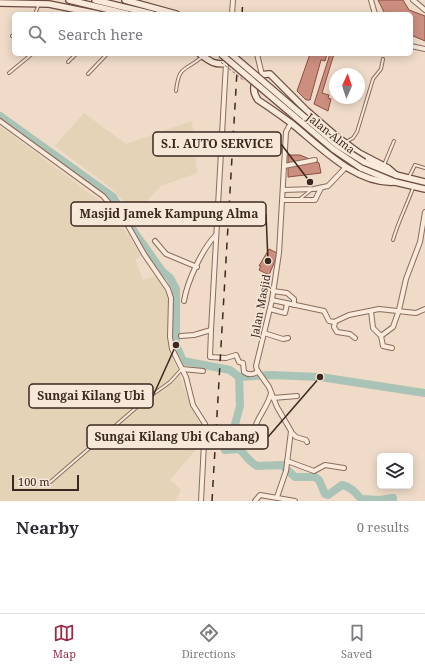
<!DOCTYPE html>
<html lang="en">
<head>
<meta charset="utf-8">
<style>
	body { margin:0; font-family:"Noto Serif",serif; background:#f2f2f3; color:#2b2b33 }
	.controls { position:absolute; right:12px; bottom:12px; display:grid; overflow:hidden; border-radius:6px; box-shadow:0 2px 10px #0003 }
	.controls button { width:36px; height:36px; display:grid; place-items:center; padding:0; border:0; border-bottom:1px solid #e1e1e2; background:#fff; color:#2b2b33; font:20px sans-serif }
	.compass { position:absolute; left:329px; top:68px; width:36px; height:36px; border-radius:50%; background:#fff; box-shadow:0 2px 10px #0003; rotate:3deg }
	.scale { position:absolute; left:12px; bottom:10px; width:67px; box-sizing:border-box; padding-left:4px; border:2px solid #3b2820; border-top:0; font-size:11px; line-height:14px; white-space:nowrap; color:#3b2820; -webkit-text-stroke:3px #f6e7d8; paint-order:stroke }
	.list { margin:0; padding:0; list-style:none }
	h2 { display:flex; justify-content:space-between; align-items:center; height:52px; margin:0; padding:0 16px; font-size:17px }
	h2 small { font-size:13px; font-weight:400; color:#7c7c81 }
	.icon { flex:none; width:22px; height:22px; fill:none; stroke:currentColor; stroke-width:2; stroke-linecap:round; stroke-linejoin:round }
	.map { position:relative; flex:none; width:425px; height:501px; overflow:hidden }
	.search { position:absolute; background:#fff; box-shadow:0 2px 10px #0003; left:12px; right:12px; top:12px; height:44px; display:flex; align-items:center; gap:10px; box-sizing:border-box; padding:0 14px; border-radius:6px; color:#7c7c81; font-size:15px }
	.sheet { height:112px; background:#fff }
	nav { display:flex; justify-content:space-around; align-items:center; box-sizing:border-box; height:56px; border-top:1px solid #e1e1e2; background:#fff; font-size:11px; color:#7c7c81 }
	nav a { display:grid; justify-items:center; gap:2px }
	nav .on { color:#9a2d45 }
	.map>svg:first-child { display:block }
	.farmland { fill:#e4d3b6 }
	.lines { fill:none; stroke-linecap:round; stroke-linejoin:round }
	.river { stroke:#a9c3b6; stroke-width:8 }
	.building { fill:#cc8e7f; stroke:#8a5043 }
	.service-casing { stroke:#8b6c5d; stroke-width:4 }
	.minor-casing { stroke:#8b6c5d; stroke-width:6 }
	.secondary-casing { stroke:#6d4d40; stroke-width:8 }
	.service { stroke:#f9eadc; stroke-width:2 }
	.minor { stroke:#f9eadc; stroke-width:4 }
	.secondary { stroke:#f9eadc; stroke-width:5.5 }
	.rail { stroke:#3b2820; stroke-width:1.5; stroke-dasharray:7 7; stroke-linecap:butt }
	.secondary-bridge-casing { stroke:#6d4d40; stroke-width:8; stroke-linecap:butt }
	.path-bridge { stroke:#8b6c5d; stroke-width:1; stroke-dasharray:3 2; stroke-linecap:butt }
	.secondary-bridge { stroke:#f9eadc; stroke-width:5.5 }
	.labels { text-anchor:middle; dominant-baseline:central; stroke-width:3; stroke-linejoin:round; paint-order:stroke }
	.street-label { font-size:11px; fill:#3b2820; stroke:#f6e7d8 }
	.leader { fill:none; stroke:#3b2820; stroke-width:1.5 }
	.callout-dot { fill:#3b2820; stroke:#f6e7d8; stroke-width:1.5 }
	.callout { fill:#f6e7d8; stroke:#3b2820; stroke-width:1.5 }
	.callout-label { font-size:12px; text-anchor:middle; font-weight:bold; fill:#3b2820 }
</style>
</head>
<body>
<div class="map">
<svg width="425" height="501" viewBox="0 0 425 501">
	<rect width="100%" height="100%" fill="#efdbc8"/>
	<g class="farmland">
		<polygon points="84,113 126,144 192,121 197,173 161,186 135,213 110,187 55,146"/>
		<polygon points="0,126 100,201 126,232 141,255 135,260 143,280 155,276 168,295 171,352 191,407 202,427 200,445 170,480 181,490 175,501 0,501"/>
	</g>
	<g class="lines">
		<g class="river">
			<path d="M0 116 113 197 135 233 162 271 170 278 176 289V345L183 361 230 370 239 377 240 406 232 435C235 444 248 461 257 466L282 465 295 477H315L319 480 325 494 328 495 342 485C351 487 355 492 361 499L380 500 393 498V501"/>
			<polyline points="239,377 270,375 320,377 425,393"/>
			<polyline points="225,450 239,449"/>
		</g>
	</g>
	<g class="building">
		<polygon points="378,0 403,0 409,10 425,16 425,41 411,35 411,14 385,14"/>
		<polygon points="310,54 327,54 325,61 321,60 310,100 306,100 297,91"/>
		<polygon points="330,54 334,54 322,93 329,95 328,98 331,99 328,111 314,104"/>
		<polygon points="288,155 300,155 319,163 321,173 288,177"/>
		<polygon points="269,249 277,253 276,256 277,256 269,275 259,270 261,266 259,266"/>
	</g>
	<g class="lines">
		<defs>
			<g id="service">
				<polyline points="35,14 39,4"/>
				<polyline points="12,36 14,34"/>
				<polyline points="68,62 76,54"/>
				<polyline points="9,73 32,54"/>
				<polyline points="88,74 107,54"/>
				<path d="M176 91C179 65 184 72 202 57"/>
				<polyline points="346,142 353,138 357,132 373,79 381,69 383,59"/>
				<polyline points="384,165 394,141"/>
				<polyline points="409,177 415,165 425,168"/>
				<polyline points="300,199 311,190"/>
				<path d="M393 240C398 222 407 205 413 188"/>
				<polyline points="48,484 145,400 170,382 181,370"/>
			</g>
			<g id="minor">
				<polyline points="371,0 375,14"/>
				<polyline points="413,0 425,10"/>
				<polyline points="232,14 233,0"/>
				<polyline points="411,46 425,49"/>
				<polyline points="257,54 262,75"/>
				<polyline points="0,121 103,196 127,224 144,254 168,289 171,298 170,337 172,349 186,377 193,405 205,424 201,501"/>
				<polyline points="284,166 315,160"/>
				<polyline points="283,190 314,189 328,186 346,167"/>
				<polyline points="283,200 315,200 321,188"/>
				<polyline points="155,241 166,254 197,267"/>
				<polyline points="273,291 287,293 294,299 294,305"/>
				<polyline points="272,300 324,311 329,321 334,322 349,315 379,309 416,313 425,309"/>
				<path d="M184 301C187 282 202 249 216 235"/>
				<polyline points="270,309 285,313 287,304"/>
				<polyline points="371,311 373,328 381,336"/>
				<polyline points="335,322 334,327 337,332 350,334 355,338"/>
				<path d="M211 330 210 357 226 358 236 355 239 362 243 363 244 372C248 375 254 375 258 371"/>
				<polyline points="264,333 283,339 288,338"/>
				<polyline points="181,336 194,335 211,330 226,63"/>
				<polyline points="392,348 383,346 381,336 393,327 399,310 406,279 420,242 425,212"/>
				<polyline points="182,369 203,371"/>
				<polyline points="273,398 297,396"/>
				<polyline points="292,433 296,437 306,440 307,442"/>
				<path d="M254 436C253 421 268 408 271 393"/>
				<polyline points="287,461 314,471 325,465 344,468"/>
				<polyline points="277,497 286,471 291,431 277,407 269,387 257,370 256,366 272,300 279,253 286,132 291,123"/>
				<polyline points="255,501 260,495 295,501"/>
			</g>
			<g id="secondary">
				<polyline points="69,0 127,14"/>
				<polyline points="95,0 152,14"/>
				<polyline points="125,0 176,14"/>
				<polyline points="0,3 49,4 98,14"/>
				<path d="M200 54C208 60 215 66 226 63L229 54"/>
				<polyline points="364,162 396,175 425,182"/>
				<polyline points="361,168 395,182 425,189"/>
				<path d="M395 182C355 185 319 145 291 123 280 115 269 107 258 100 250 89 254 73 270 74L306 110 336 136 359 153 388 168 396 175"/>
			</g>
		</defs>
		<use href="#service" class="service-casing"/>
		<use href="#minor" class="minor-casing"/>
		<use href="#secondary" class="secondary-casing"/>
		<use href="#service" class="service"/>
		<use href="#minor" class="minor"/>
		<use href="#secondary" class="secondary"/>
		<g class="rail">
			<polyline points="242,14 243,0"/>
			<polyline points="212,501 238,54"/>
		</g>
		<defs>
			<g id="secondary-bridge">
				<polyline points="221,54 333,149 361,168"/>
				<polyline points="231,54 337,145 364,162"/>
			</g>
		</defs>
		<use href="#secondary-bridge" class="secondary-bridge-casing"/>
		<polyline class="path-bridge" points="217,59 243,80"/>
		<use href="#secondary-bridge" class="secondary-bridge"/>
	</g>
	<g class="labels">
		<g class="street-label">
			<text transform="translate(331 133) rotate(38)">Jalan Alma</text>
			<text transform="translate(260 306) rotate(-79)">Jalan Masjid</text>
		</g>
	</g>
	<path class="leader" d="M310 182L281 144M268 261L266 214M176 345L153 396M320 377L268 437"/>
	<g class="callout-dot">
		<circle cx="310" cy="182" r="4"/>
		<circle cx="268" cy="261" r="4"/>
		<circle cx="176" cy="345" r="4"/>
		<circle cx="320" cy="377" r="4"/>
	</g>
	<g class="callout">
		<rect x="153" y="132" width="128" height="24" rx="4"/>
		<rect x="71" y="202" width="195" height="24" rx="4"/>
		<rect x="29" y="384" width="124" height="24" rx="4"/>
		<rect x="87" y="425" width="181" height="24" rx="4"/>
	</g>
	<g class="callout-label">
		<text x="217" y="148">S.I. AUTO SERVICE</text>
		<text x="169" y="218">Masjid Jamek Kampung Alma</text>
		<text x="91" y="400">Sungai Kilang Ubi</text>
		<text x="177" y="441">Sungai Kilang Ubi (Cabang)</text>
	</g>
</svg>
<div class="controls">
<button><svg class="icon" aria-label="layers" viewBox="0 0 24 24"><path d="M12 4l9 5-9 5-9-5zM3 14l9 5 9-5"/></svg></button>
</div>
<svg class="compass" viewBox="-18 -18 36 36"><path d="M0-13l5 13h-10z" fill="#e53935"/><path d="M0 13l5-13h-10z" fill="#7c7c81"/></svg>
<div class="scale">100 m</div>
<div class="search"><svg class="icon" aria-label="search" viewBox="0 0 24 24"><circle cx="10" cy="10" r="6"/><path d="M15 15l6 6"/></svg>Search here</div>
</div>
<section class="sheet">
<h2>Nearby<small>0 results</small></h2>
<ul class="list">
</ul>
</section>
<nav>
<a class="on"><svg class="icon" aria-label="map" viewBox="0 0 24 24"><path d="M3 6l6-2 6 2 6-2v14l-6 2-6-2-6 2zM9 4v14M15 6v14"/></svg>Map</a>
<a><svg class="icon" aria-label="directions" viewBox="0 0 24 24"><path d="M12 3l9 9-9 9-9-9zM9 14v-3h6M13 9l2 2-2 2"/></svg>Directions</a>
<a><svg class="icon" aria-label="saved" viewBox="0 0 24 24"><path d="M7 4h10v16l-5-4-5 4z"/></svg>Saved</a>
</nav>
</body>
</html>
